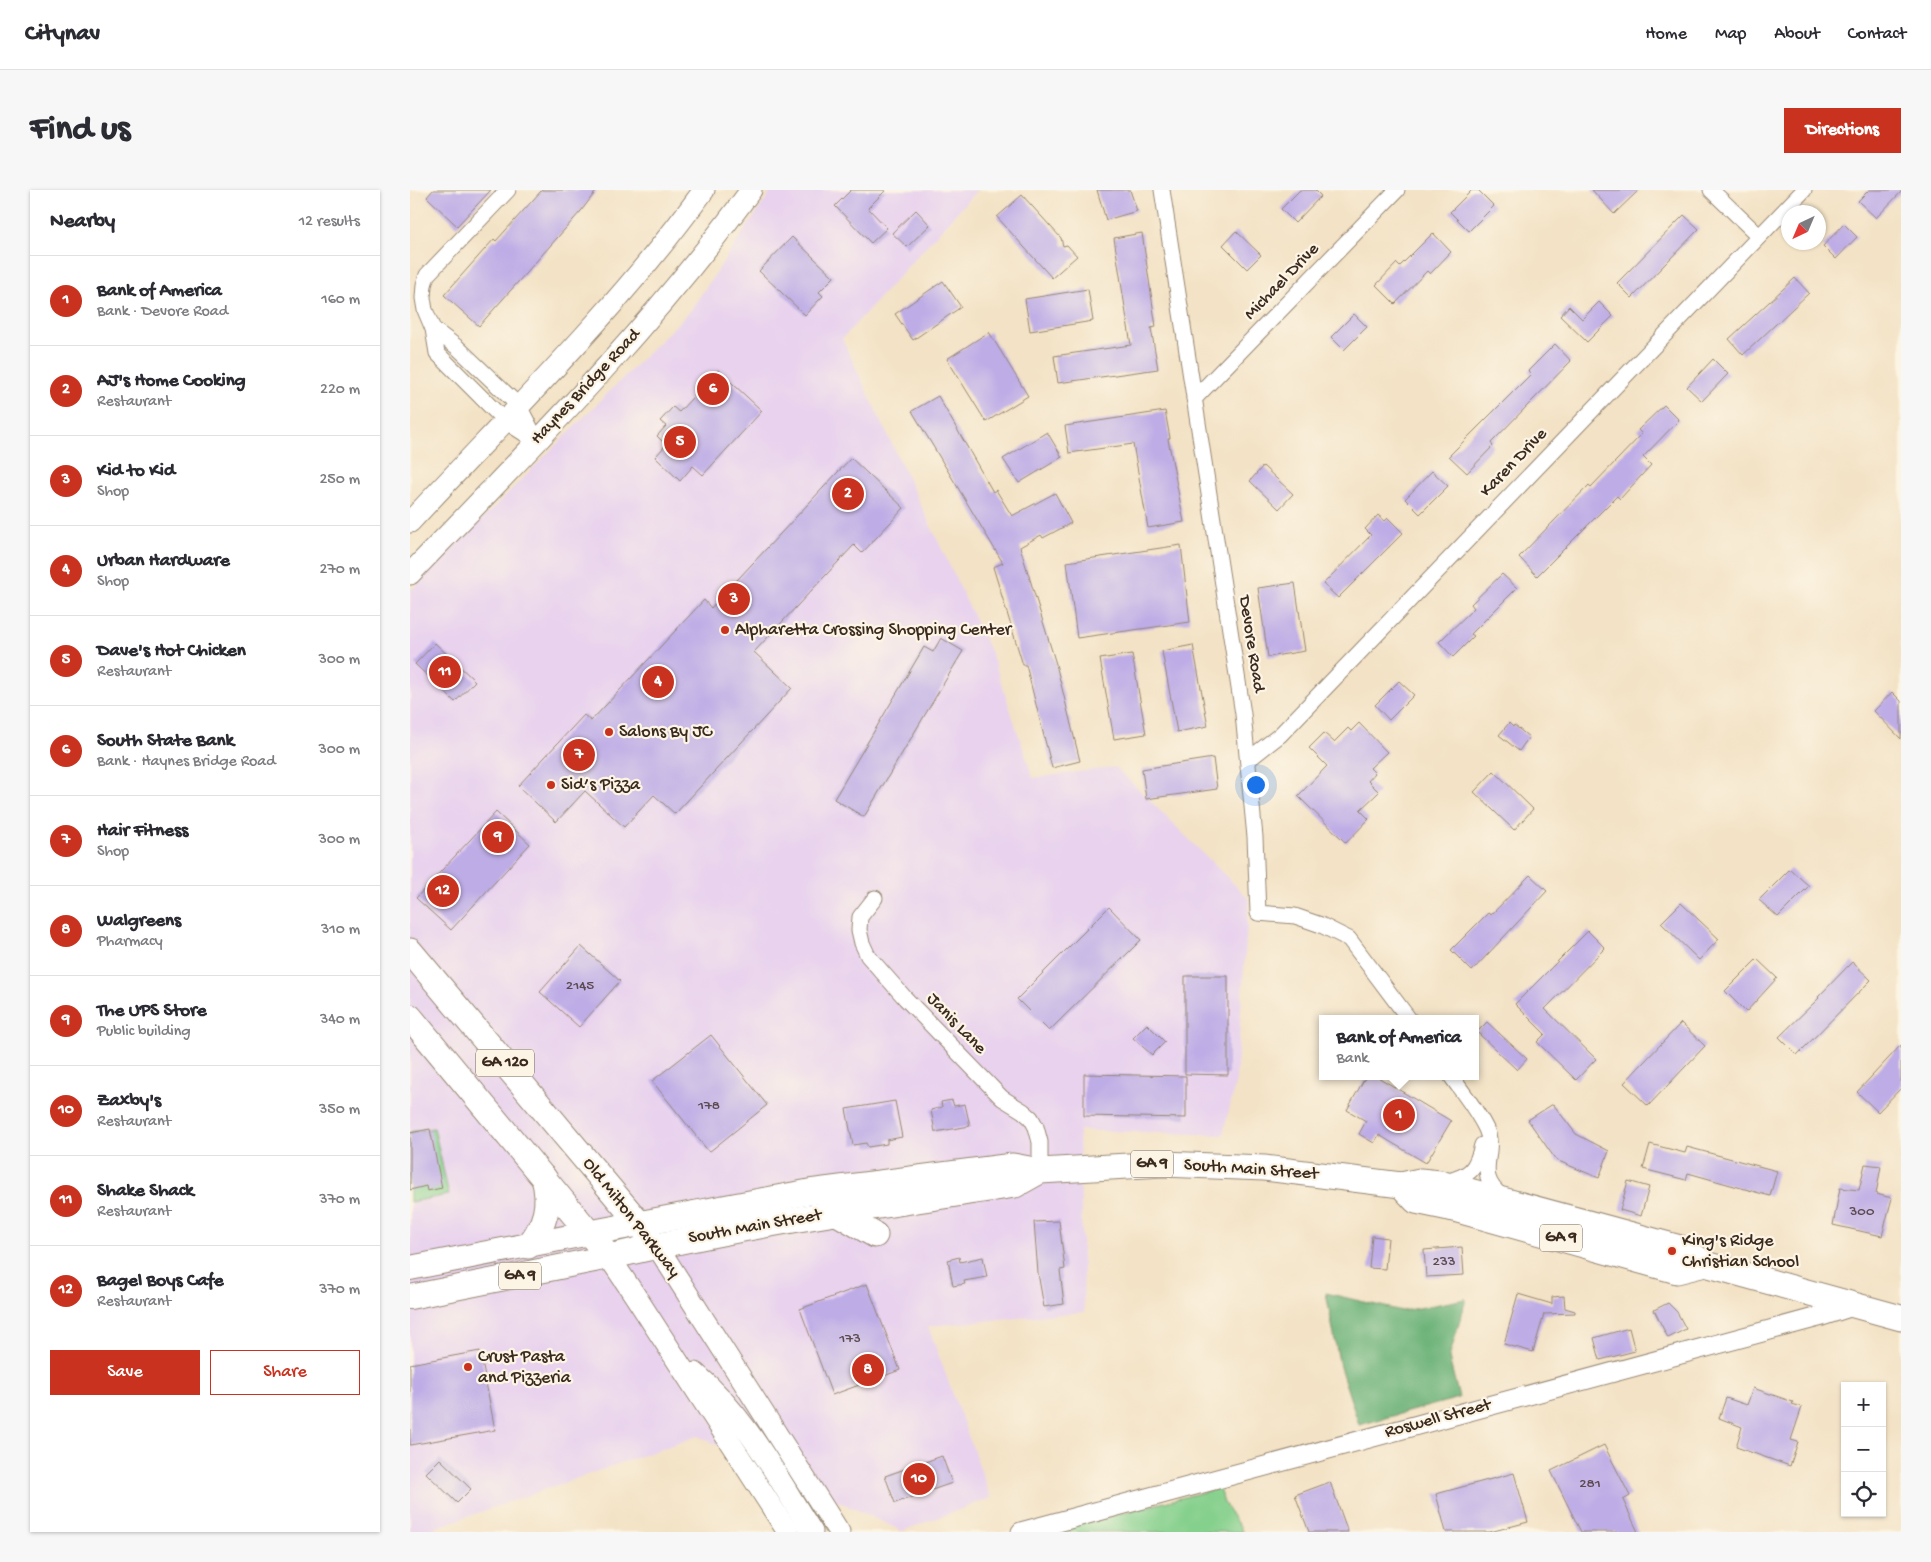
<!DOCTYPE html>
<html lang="en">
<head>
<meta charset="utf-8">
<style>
	body { margin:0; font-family:"Gochi Hand",sans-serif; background:#f7f7f7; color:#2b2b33 }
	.controls { position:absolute; right:15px; bottom:15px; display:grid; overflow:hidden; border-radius:0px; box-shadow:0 1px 4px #0004 }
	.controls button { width:45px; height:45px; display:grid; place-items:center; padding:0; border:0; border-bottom:1px solid #e1e1e2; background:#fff; color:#2b2b33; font:25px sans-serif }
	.compass { position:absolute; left:1371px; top:15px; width:45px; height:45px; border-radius:50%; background:#fff; box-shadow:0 1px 4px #0004; rotate:224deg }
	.you { position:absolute; left:845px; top:594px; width:18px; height:18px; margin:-12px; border:4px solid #fff; border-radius:50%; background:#1a73e8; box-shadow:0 0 0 8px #1a73e833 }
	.badge { display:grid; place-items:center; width:32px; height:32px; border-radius:50%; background:#c8321e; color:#fff; font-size:16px; font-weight:700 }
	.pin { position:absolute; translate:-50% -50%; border:2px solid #fff; box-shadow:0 1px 5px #0006 }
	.popup { position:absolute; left:909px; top:825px; width:160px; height:65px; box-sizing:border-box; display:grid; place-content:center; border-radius:0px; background:#fff; filter:drop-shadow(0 1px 4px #0005); font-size:16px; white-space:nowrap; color:#7c7c81 }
	.popup b { font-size:19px; color:#2b2b33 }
	.popup::after { content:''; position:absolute; left:50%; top:100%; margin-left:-10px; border:10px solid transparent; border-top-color:#fff }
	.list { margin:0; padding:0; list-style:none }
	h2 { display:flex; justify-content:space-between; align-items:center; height:65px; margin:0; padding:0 20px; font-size:21px }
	h2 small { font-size:16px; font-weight:400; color:#7c7c81 }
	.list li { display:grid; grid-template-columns:32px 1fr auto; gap:15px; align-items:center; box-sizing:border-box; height:90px; padding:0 20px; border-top:1px solid #e1e1e2 }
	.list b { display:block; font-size:19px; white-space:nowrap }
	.list p { margin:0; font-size:16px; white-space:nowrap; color:#7c7c81 }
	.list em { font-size:16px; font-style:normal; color:#7c7c81 }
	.actions { display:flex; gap:10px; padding:15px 20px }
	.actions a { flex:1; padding:11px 0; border:1px solid #c8321e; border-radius:0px; text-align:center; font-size:18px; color:#c8321e }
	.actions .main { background:#c8321e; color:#fff }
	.icon { flex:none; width:28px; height:28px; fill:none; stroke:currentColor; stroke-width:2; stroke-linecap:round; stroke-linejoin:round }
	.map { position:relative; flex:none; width:1491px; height:1342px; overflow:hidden; border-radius:0px }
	header { display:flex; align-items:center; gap:30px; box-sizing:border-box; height:70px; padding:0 25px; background:#fff; border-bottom:1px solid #e1e1e2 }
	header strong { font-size:24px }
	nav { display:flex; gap:28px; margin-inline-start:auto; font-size:18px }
	.intro { display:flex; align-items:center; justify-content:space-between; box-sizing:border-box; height:120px; padding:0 30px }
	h1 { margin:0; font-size:35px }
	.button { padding:12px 22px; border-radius:0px; background:#c8321e; color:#fff; font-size:18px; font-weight:700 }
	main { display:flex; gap:30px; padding:0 30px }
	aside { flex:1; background:#fff; border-radius:0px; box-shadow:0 1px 4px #0004 }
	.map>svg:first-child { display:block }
	.built { fill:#e8d2ee }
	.green { fill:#86d08d; stroke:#607d56 }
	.forest { fill:#6cb278; stroke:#546e4b }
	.building { fill:#bdace6 }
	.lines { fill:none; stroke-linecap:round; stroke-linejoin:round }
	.minor-casing { stroke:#978672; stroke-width:17 }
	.tertiary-casing { stroke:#978672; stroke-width:21 }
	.secondary-casing { stroke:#978672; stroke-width:23 }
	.primary-casing { stroke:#978672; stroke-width:26 }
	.trunk-casing { stroke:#978672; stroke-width:27 }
	.minor { stroke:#fff; stroke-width:15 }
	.tertiary { stroke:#fff; stroke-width:19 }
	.secondary { stroke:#fff; stroke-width:21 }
	.primary { stroke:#fff; stroke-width:24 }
	.trunk { stroke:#fff; stroke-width:25 }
	.poi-dot { fill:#c8321e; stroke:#fcf5e5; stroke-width:2 }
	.labels { text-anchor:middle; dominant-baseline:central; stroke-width:4.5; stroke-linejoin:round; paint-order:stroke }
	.number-label { font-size:15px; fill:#5c4a50 }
	.shield { fill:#fcf5e5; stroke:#75675a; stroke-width:1 }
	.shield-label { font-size:16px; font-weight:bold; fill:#3b2a1e }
	.street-label { font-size:18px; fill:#3b2a1e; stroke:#fcf5e5 }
	.poi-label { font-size:18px; fill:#3b2a1e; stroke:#fcf5e5; text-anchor:start }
</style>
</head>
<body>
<header>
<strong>Citynav</strong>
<nav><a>Home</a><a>Map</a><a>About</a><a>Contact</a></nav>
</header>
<div class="intro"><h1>Find us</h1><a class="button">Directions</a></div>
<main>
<aside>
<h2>Nearby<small>12 results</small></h2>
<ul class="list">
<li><span class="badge">1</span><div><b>Bank of America</b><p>Bank · Devore Road</p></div><em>160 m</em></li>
<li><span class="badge">2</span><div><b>AJ's Home Cooking</b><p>Restaurant</p></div><em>220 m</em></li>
<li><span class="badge">3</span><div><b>Kid to Kid</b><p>Shop</p></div><em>250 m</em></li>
<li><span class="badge">4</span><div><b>Urban Hardware</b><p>Shop</p></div><em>270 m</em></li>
<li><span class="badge">5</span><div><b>Dave's Hot Chicken</b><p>Restaurant</p></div><em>300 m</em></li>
<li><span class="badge">6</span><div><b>South State Bank</b><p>Bank · Haynes Bridge Road</p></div><em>300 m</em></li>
<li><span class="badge">7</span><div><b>Hair Fitness</b><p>Shop</p></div><em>300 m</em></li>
<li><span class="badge">8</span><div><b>Walgreens</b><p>Pharmacy</p></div><em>310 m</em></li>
<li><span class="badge">9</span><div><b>The UPS Store</b><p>Public building</p></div><em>340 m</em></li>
<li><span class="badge">10</span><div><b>Zaxby's</b><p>Restaurant</p></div><em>350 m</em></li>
<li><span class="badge">11</span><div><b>Shake Shack</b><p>Restaurant</p></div><em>370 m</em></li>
<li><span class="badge">12</span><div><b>Bagel Boys Cafe</b><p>Restaurant</p></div><em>370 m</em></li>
</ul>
<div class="actions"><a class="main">Save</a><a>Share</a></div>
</aside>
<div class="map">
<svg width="1491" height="1342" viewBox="0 0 1491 1342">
	<rect width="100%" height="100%" fill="#fcf5e5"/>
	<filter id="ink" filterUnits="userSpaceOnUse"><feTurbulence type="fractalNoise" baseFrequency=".02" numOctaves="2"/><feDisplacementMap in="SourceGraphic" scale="10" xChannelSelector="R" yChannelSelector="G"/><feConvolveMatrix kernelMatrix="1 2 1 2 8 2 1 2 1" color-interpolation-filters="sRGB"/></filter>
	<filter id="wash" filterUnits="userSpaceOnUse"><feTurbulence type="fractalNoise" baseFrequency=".0096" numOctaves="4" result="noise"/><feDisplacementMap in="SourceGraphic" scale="20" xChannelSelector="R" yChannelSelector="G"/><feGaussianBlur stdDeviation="1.12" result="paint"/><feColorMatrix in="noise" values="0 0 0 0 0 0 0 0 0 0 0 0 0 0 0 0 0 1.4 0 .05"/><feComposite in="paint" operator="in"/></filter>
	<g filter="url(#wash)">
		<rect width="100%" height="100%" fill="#f3e2c5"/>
		<polygon class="built" points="362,0 567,0 432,149 582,465 623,588 706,577 839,709 826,890 813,945 669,940 674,1122 518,1136 581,1308 492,1341 288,1246 13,1342 0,1342 0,401 280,121"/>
		<g class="green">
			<polygon points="24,938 39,1005 0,1012 0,942"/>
			<polygon points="809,1298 814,1313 833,1342 648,1342 669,1334"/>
		</g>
		<polygon class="forest" points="916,1103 992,1121 1056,1109 1039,1168 1049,1208 949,1235 930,1177"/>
		<g id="blocks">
			<g class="building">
				<polygon points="23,0 81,0 47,36 17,7"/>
				<polygon points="132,0 187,0 171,21 69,136 34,105 84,49 86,51"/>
				<polygon points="441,0 476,0 458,18 477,38 461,53 425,16"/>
				<polygon points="687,0 720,0 727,21 696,30"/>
				<polygon points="890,0 905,0 911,6 885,33 871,19"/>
				<polygon points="1062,0 1068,0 1084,16 1059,41 1040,22"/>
				<polygon points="1182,0 1229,0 1204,24"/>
				<polygon points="1459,0 1491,0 1491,2 1466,28 1448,11"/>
				<polygon points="612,5 651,48 653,56 657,55 667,66 642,88 587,27"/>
				<polygon points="506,20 520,35 497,57 482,43"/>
				<polygon points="1274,25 1289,39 1222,108 1207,93"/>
				<polygon points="1434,34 1447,47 1426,69 1413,56"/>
				<polygon points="826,41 851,65 837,79 813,55"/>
				<polygon points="732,43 746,137 741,138 748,179 648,193 644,166 721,155 704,48"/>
				<polygon points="1023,43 1041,62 1020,84 1017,81 985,114 966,95 987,73 990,76"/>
				<polygon points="382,47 424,87 409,102 413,106 395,125 349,81"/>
				<polygon points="1385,88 1399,103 1333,165 1319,149"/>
				<polygon points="533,91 551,117 503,150 485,124"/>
				<polygon points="678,99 683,131 620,141 615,109"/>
				<polygon points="1189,112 1203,126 1177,152 1150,126 1159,116 1172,129"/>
				<polygon points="944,124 957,137 934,160 921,147"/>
				<polygon points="579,142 618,206 576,232 537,169"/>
				<polygon points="1145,154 1161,171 1081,253 1083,256 1057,283 1039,266 1121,184 1118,181"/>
				<polygon points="1303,169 1318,184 1292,211 1277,197"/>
				<polygon points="308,180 352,221 293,285 283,276 270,291 245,267 256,255 247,246 256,236 250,231 263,217 269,222"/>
				<polygon points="528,206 583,302 586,300 602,326 645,303 661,333 633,348 631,345 610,357 646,474 670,571 642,578 616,475 613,475 583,377 593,373 502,221"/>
				<polygon points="1254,215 1269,230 1233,267 1241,275 1210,309 1207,306 1127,386 1109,367 1179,295 1181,297 1232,244 1228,240"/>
				<polygon points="755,221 760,248 758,249 774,332 738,338 723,254 659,263 655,236"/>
				<polygon points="637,242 652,267 609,293 593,269"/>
				<polygon points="441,268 494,318 452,363 444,355 344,462 382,498 265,624 244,605 214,637 175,601 146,632 108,596 174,525 181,531 294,410 301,418"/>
				<polygon points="853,276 883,304 869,319 840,291"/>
				<polygon points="1022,281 1038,296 1010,324 995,309"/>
				<polygon points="968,325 975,331 978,328 993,343 928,408 913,394 961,345 955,339"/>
				<polygon points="771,355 780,432 667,448 657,372"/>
				<polygon points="1092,384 1107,398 1061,444 1064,446 1043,467 1029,452 1064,418 1061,414"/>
				<polygon points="885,393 895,461 858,467 848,398"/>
				<polygon points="531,448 553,461 454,627 424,609 514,457 523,462"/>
				<polygon points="25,453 65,491 45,512 5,474"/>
				<polygon points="783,455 798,536 767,542 752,461"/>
				<polygon points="722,464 736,544 704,549 690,469"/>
				<polygon points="989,491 1004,505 979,530 965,515"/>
				<polygon points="1482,502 1491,511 1491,549 1464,521"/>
				<polygon points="949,533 977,562 960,578 965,583 958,591 969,602 950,620 959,629 936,653 888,606 917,576 899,558 914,543 924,552 938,538 941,541"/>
				<polygon points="1099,533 1103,537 1104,535 1119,547 1109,561 1089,545"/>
				<polygon points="803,568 807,599 736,609 732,579"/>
				<polygon points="1084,581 1123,619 1104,640 1064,602"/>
				<polygon points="86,622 120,654 41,740 6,708"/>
				<polygon points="1380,679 1399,696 1368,727 1349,710"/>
				<polygon points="1120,685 1137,701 1062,781 1041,760 1078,723 1081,725"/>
				<polygon points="1271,713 1309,749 1289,770 1251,733"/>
				<polygon points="699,717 731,750 639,841 607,809"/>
				<polygon points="1178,741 1195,758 1135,819 1186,869 1166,890 1127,852 1135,844 1105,814"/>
				<polygon points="171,756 210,791 169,837 130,802"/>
				<polygon points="1347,769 1367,788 1336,822 1315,801"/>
				<polygon points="1442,772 1461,790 1387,865 1369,847 1409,808 1408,807"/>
				<polygon points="775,786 818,786 818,885 775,884"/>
				<polygon points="1077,832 1117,869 1107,880 1067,842"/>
				<polygon points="1271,833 1295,856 1238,916 1214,893"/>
				<polygon points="737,834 755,852 742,865 723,848"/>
				<polygon points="301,845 357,915 299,962 242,891"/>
				<polygon points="1491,855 1491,898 1468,922 1447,902"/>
				<polygon points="674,884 776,886 776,928 674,926"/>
				<polygon points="956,886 966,886 1041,931 1016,973 969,945 964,953 949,944 956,931 937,920"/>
				<polygon points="542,910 544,916 555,914 560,936 525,942 521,920 532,917 531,912"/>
				<polygon points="485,911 492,947 477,950 477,954 458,957 456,953 443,955 436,919"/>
				<polygon points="1143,914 1166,944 1199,961 1189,988 1146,970 1118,930"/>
				<polygon points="20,939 32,998 17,1001 16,996 0,1000 0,943"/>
				<polygon points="1240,954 1275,963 1277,957 1367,981 1360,1006 1278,983 1276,990 1233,979"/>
				<polygon points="1455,974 1471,976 1466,1004 1482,1008 1472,1046 1423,1035 1430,998 1449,1000"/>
				<polygon points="1218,991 1239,997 1231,1026 1210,1020"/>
				<polygon points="649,1031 655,1079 650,1080 654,1114 634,1117 628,1083 624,1032"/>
				<polygon points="962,1046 978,1048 975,1079 959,1078"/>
				<polygon points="1052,1057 1054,1085 1016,1087 1014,1060"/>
				<polygon points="549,1067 550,1072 573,1067 577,1087 554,1091 555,1094 543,1096 538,1070"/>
				<polygon points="457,1094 490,1180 422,1205 390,1119"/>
				<polygon points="1108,1104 1142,1114 1142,1107 1154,1106 1155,1118 1165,1121 1165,1123 1134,1124 1123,1162 1094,1154"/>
				<polygon points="1258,1113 1267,1122 1276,1139 1258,1148 1244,1120"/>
				<polygon points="1219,1138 1225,1161 1190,1170 1184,1148"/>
				<polygon points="70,1161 85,1240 0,1255 0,1174"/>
				<polygon points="1343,1198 1383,1212 1382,1214 1392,1217 1381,1250 1388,1252 1380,1276 1326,1257 1332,1237 1309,1228 1316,1208 1337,1215"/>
				<polygon points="1194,1255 1220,1306 1213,1310 1228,1342 1171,1342 1141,1281"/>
				<polygon points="532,1266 542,1293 485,1313 475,1286"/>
				<polygon points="30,1269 61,1299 47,1313 16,1283"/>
				<polygon points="1104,1283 1118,1332 1080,1342 1036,1342 1026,1304"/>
				<polygon points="920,1292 938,1342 899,1342 885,1305"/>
			</g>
		</g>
	</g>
	<g filter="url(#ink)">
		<use href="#blocks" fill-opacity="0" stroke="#978672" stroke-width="1"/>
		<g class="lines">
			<defs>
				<g id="minor">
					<polyline points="98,0 17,85 14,95 13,108 15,120 23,139 27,163 95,231 126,251"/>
					<polyline points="752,0 833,524 845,647 848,723 885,726 911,735 939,749 999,829"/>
					<polyline points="1301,0 1349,46"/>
					<polyline points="23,139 47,157 109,216 126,249"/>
					<polyline points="784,209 987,0"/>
					<polyline points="838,570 870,545 1394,0"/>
					<polyline points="465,708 450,727 449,740 452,753 458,766 495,808 592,908 613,921 621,928 626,937 630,952 630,981"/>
					<path d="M1041 886C1053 903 1067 920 1076 939 1088 964 1062 984 1093 1007"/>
					<path d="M1035 992C1060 986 1066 980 1072 955"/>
				</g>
				<polyline id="tertiary" points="611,1342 1412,1126 1443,1116"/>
				<g id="secondary">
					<path d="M0 332C100 224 207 120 294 0"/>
					<path d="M0 384C118 261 240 139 341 0"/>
					<polyline points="247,1056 429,1342"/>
					<polyline points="199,1067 224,1104 378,1342"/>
					<path d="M285 1183C335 1225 367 1287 402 1342"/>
				</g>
				<g id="primary">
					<polyline points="0,1078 180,1043"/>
					<polyline points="0,1107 199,1067"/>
				</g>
				<g id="trunk">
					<polyline points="0,761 238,1044"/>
					<path d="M0 827 199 1067C333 1035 469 1016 605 995L630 981"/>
					<polyline points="991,995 1006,1011 1044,1019 1267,1081 1295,1074"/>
					<polyline points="427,1023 465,1045"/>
					<polyline points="180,1043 399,1002 603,976 630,981 753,974 854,978 991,995 1010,991 1030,993 1274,1059 1295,1074 1491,1128"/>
					<path d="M118 1056C136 1035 141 1014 134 988"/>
				</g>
			</defs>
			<use href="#minor" class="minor-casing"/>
			<use href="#tertiary" class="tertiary-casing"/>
			<use href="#secondary" class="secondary-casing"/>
			<use href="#primary" class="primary-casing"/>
			<use href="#trunk" class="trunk-casing"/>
			<use href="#minor" class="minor"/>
			<use href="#tertiary" class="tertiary"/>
			<use href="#secondary" class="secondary"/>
			<use href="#primary" class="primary"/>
			<use href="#trunk" class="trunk"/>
		</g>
	</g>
	<g class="poi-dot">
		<circle cx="315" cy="440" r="5"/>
		<circle cx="199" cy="542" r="5"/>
		<circle cx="141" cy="595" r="5"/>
		<circle cx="1262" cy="1061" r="5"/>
		<circle cx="58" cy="1177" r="5"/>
	</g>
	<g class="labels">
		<g class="number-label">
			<text x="170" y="796">2145</text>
			<text x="299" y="916">178</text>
			<text x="1452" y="1022">300</text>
			<text x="1034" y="1072">233</text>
			<text x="440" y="1149">173</text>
			<text x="1180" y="1294">281</text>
		</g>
		<g class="shield">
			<rect x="66" y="859.5" width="58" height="27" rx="4"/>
			<rect x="721" y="960.5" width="42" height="27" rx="4"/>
			<rect x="1130" y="1034.5" width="42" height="27" rx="4"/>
			<rect x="89" y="1072.5" width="42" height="27" rx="4"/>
		</g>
		<g class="shield-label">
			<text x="95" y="873">GA 120</text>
			<text x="742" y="974">GA 9</text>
			<text x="1151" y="1048">GA 9</text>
			<text x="110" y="1086">GA 9</text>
		</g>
		<g class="street-label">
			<text transform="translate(872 92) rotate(-46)">Michael Drive</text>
			<text transform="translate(176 197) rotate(-47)">Haynes Bridge Road</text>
			<text transform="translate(1104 273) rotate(-46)">Karen Drive</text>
			<text transform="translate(841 454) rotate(81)">Devore Road</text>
			<text transform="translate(546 834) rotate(46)">Janis Lane</text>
			<text transform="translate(841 980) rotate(4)">South Main Street</text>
			<text transform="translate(221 1028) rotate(52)">Old Milton Parkway</text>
			<text transform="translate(345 1037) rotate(-10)">South Main Street</text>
			<text transform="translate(1028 1229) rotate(-15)">Roswell Street</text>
		</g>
		<g class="poi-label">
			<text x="325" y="440">Alpharetta Crossing Shopping Center</text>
			<text x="209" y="542">Salons By JC</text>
			<text x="151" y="595">Sid’s Pizza</text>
			<text x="1272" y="1051">King's Ridge<tspan x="1272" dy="21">Christian School</tspan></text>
			<text x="68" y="1167">Crust Pasta<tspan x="68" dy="21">and Pizzeria</tspan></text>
		</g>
	</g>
</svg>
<div class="controls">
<button>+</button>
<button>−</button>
<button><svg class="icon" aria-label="locate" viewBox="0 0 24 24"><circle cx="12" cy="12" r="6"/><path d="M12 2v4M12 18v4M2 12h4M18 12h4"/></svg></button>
</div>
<svg class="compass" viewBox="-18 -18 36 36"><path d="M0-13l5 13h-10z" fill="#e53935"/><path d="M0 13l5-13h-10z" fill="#7c7c81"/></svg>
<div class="you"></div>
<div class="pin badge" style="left:989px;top:925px">1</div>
<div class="popup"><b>Bank of America</b>Bank</div>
<div class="pin badge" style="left:438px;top:304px">2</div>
<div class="pin badge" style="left:324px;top:409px">3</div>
<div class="pin badge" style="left:248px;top:492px">4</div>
<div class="pin badge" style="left:270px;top:252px">5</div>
<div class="pin badge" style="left:303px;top:199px">6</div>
<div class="pin badge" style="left:169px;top:565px">7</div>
<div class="pin badge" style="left:458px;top:1180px">8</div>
<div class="pin badge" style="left:88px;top:647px">9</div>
<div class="pin badge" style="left:509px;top:1289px">10</div>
<div class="pin badge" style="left:35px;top:482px">11</div>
<div class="pin badge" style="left:33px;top:701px">12</div>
</div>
</main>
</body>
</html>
